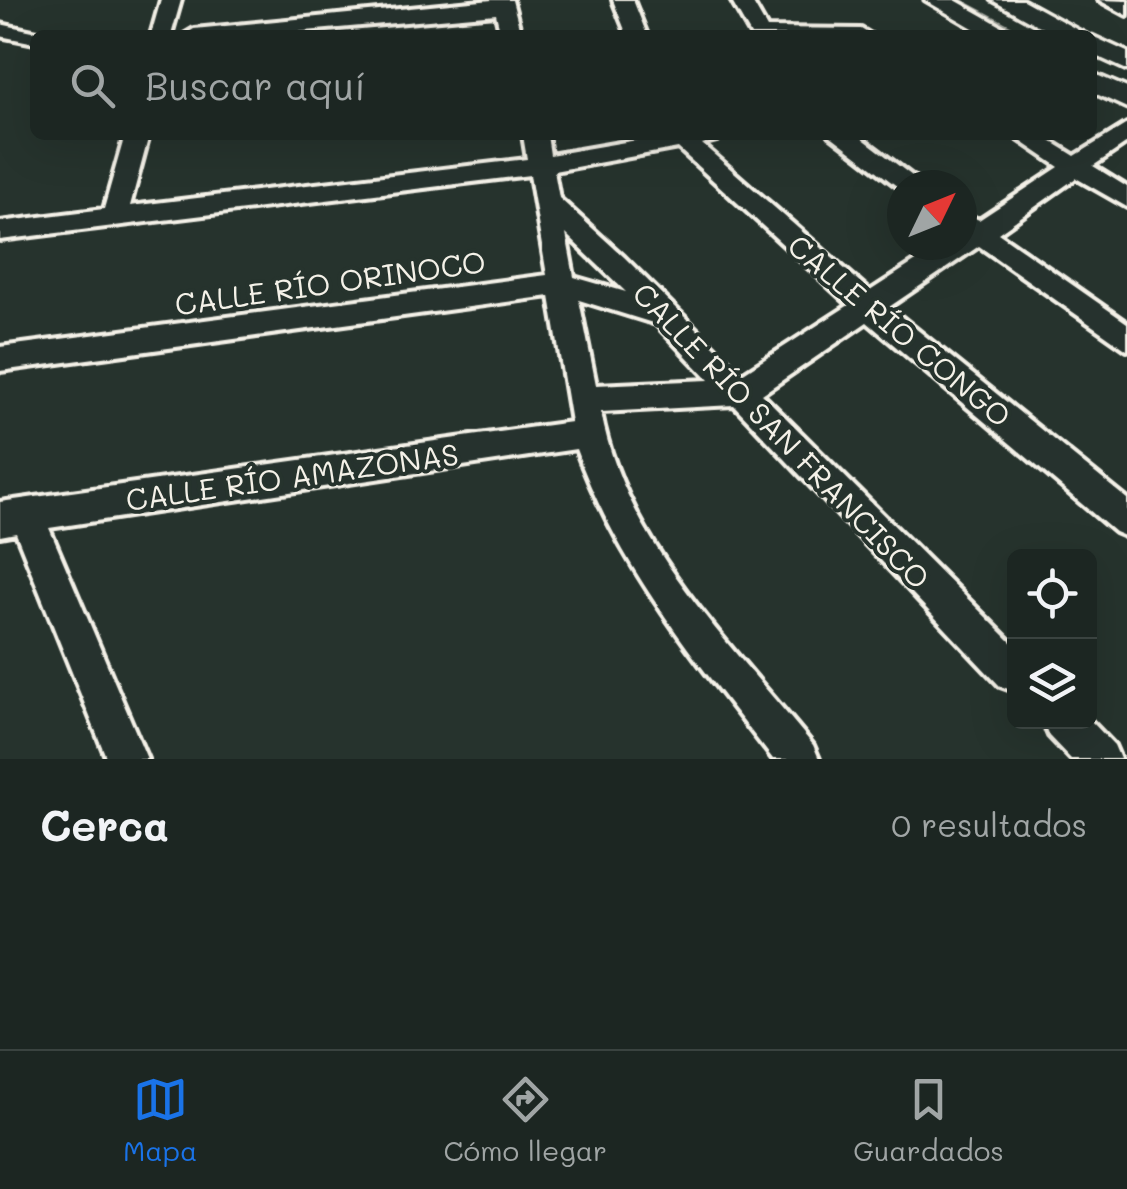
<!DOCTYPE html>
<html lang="es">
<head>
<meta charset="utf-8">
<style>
	body { margin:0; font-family:Mali,sans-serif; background:#29322f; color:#f1f3f6 }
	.controls { position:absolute; right:30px; bottom:30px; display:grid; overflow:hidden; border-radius:15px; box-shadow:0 10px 40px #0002 }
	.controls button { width:90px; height:90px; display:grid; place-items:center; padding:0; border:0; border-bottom:2px solid #3a4340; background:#1c2622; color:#f1f3f6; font:50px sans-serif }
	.compass { position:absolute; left:887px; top:170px; width:90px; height:90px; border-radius:50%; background:#1c2622; box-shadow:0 10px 40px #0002; rotate:47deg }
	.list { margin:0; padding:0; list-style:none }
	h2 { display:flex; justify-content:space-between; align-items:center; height:130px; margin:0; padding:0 40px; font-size:42px }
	h2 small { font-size:32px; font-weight:400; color:#a0a5a5 }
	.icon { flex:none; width:55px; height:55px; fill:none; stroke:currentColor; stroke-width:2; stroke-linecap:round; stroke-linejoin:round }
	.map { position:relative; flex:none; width:1127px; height:759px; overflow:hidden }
	.search { position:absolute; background:#1c2622; box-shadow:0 10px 40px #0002; left:30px; right:30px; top:30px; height:110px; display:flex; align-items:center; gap:25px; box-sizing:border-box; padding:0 35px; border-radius:15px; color:#a0a5a5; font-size:38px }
	.sheet { height:290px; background:#1c2622 }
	nav { display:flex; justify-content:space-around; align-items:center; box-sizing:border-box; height:140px; border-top:2px solid #3a4340; background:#1c2622; font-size:28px; color:#a0a5a5 }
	nav a { display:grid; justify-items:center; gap:5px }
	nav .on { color:#1a73e8 }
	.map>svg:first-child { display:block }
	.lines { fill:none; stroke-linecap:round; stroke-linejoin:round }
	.stream { stroke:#9fa39b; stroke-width:5 }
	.minor-casing { stroke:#f4f1e8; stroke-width:8 }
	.major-casing { stroke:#f4f1e8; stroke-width:7 }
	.minor { fill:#26332d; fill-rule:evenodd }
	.major { fill:#26332d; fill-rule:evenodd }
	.labels { text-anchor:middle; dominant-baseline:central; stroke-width:8; stroke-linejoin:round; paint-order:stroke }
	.street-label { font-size:30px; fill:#f4f1e8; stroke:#26332d }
</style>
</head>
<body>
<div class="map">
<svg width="1127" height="759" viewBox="0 0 1127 759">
	<rect width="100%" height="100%" fill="#26332d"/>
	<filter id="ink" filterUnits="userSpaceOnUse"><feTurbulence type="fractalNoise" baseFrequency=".01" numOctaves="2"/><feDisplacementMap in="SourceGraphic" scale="20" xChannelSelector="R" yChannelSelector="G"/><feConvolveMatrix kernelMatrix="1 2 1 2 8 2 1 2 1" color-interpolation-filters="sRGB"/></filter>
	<g filter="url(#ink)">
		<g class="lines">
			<g class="stream">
				<polyline points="958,0 1024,35"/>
				<polyline points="1092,72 1127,90"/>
			</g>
			<defs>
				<g id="minor">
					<polygon points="161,0 181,0 171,35 151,35"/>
					<polygon points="492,0 512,0 521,35 501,35 496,14 260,35 184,35 194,29"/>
					<polygon points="613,0 633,0 647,35 627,35"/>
					<polygon points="731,0 751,0 767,28 861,29 871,35 751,35"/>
					<polygon points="1099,0 1127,1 1127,15"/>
					<polygon points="0,24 42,33 44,35 35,35 35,43 0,36"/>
					<path d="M1127 124V143L1093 166 1127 187V207L1076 178 998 233 1127 323V350L979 246 889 307 1127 499V537L1115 532 867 322 762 394 1014 645V691L1000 686 734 405 601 412C624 542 733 646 813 745L819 759H773C697 661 619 568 576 449L49 528 147 759H107L16 533 0 536V502L571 422 550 296 0 371V347L547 275 530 175 0 240V222L104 209 125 135H149L130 206 527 159 523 135H547L550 155 666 135H721L717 140 702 144 870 291 941 245H962V212L979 220 1059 167 1012 135H1041L1075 156ZM678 148 849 305 742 374 624 257 559 198 554 171ZM566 234 626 292 574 277ZM579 300 656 324 709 380 596 385Z"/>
					<polygon points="830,135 858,135 924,185 902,185 902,190"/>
					<polygon points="1090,720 1114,745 1120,759 1071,759 1049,736 1043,722"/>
				</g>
				<g id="major">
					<polygon points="925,0 955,0 1017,35 985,35"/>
					<polygon points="992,0 1023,0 1087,35 1055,35"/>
					<polygon points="1092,36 1127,52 1127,70 1092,54"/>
					<polygon points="1092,73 1127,88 1127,108 1092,92"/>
				</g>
			</defs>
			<use href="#minor" class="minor-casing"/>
			<use href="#major" class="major-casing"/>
			<use href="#minor" class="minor"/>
			<use href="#major" class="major"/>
		</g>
	</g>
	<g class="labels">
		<g class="street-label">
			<text transform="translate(330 282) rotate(-8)">CALLE RÍO ORINOCO</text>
			<text transform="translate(900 330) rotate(40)">CALLE RÍO CONGO</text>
			<text transform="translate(782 435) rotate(46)">CALLE RÍO SAN FRANCISCO</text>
			<text transform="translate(292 476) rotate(-8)">CALLE RÍO AMAZONAS</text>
		</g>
	</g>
</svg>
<div class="controls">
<button><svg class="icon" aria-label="locate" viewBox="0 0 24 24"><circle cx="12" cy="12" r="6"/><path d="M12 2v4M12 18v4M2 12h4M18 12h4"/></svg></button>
<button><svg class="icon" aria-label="layers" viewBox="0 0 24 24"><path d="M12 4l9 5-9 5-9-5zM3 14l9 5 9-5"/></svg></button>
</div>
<svg class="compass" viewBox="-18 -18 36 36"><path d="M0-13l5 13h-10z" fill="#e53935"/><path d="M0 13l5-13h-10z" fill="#a0a5a5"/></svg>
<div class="search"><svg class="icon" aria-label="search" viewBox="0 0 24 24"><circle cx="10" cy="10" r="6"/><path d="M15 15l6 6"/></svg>Buscar aquí</div>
</div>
<section class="sheet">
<h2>Cerca<small>0 resultados</small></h2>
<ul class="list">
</ul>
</section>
<nav>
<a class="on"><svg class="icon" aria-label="map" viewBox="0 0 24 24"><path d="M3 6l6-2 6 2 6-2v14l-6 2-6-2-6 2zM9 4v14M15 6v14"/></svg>Mapa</a>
<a><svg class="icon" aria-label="directions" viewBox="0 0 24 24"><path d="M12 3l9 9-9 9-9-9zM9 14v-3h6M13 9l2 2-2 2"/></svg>Cómo llegar</a>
<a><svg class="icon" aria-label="saved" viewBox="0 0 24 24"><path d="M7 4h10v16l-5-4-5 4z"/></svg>Guardados</a>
</nav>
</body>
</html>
